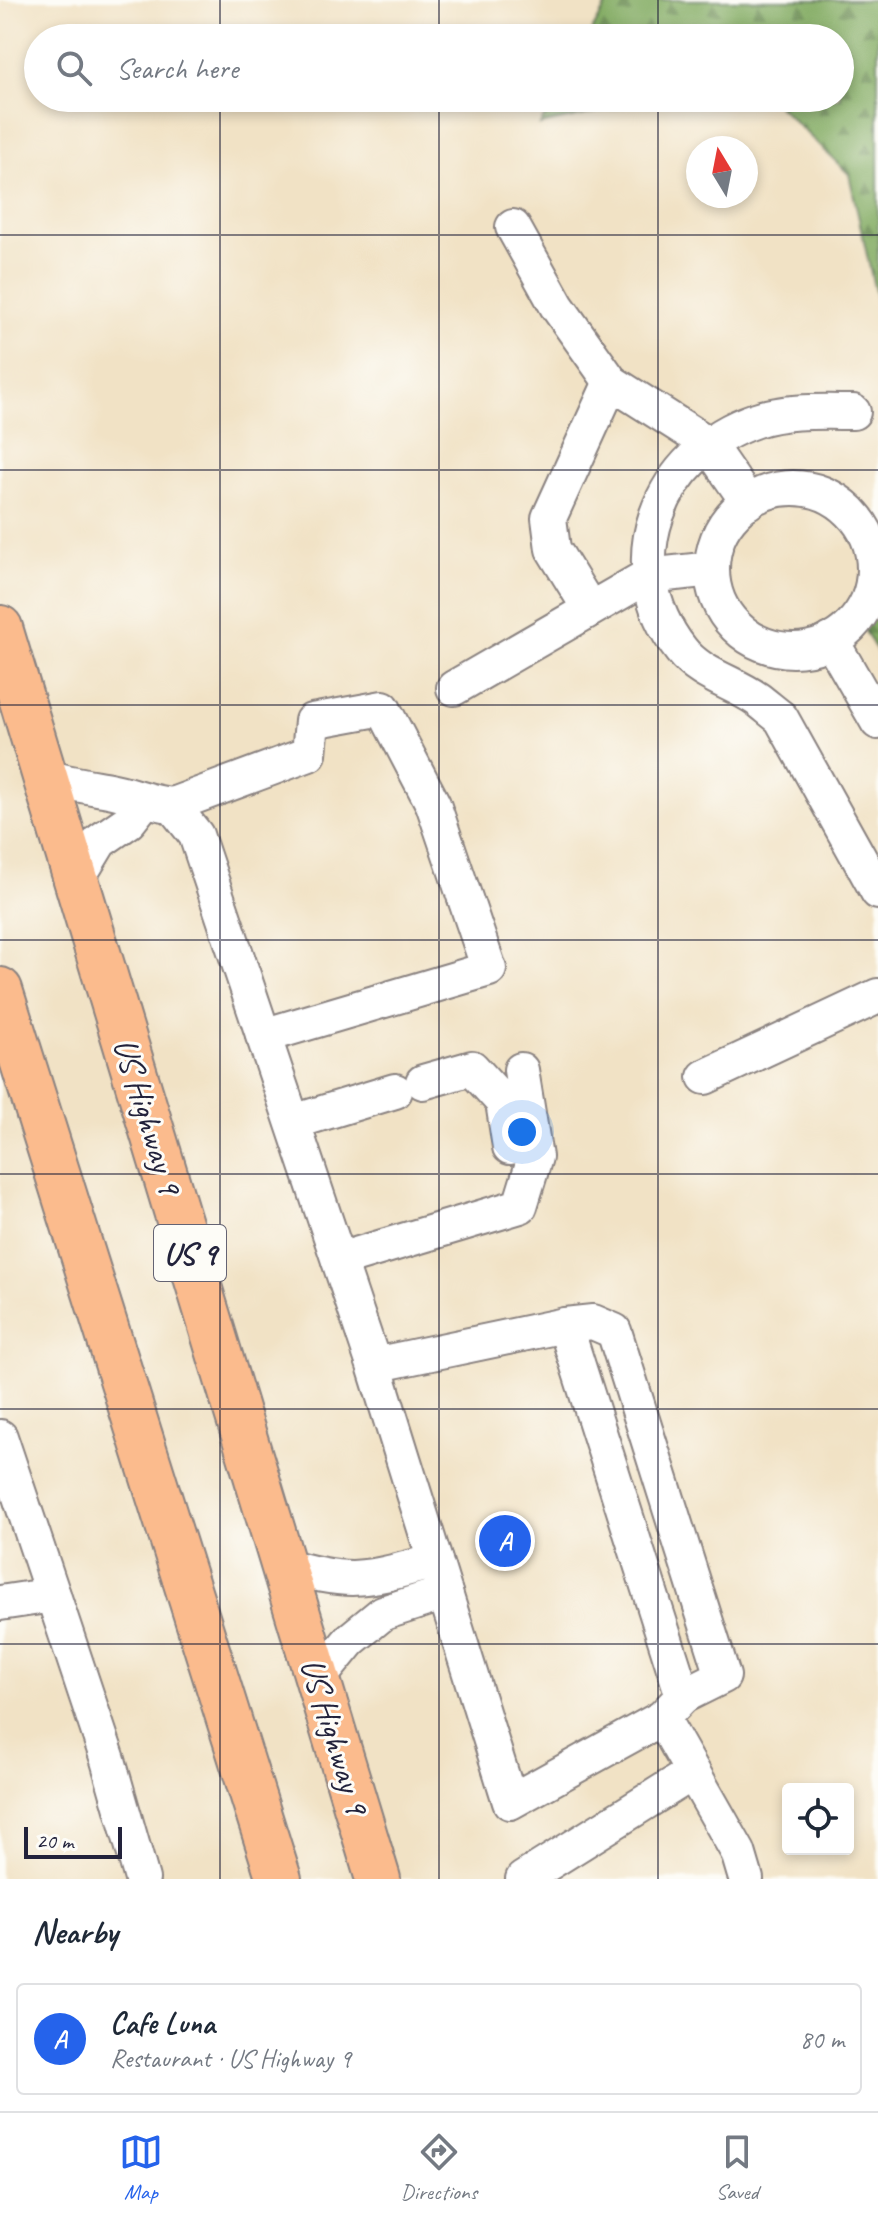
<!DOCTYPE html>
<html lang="en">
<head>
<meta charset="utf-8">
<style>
	body { margin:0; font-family:Caveat,sans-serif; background:#f6f6f7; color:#1f2937 }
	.controls { position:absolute; right:24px; bottom:24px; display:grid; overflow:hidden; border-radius:8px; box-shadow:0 4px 12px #0003 }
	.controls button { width:72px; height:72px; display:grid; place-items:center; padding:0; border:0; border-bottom:2px solid #e0e1e3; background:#fff; color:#1f2937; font:40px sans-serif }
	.compass { position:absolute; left:686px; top:136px; width:72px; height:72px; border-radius:50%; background:#fff; box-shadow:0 4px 12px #0003; rotate:350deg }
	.scale { position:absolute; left:24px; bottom:20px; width:98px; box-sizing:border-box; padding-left:8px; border:4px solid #22223b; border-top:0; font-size:22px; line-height:28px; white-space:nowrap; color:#22223b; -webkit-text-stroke:6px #fdfcf7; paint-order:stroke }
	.you { position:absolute; left:522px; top:1132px; width:28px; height:28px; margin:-20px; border:6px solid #fff; border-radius:50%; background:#1a73e8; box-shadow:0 0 0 12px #1a73e833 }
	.badge { display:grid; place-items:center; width:52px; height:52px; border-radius:50%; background:#2563eb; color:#fff; font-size:26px; font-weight:700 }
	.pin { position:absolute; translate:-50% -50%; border:4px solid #fff; box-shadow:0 2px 8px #0006 }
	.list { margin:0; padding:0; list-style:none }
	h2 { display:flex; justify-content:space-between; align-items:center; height:104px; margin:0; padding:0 32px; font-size:34px }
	h2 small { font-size:26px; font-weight:400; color:#747a83 }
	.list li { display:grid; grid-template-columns:52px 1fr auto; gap:24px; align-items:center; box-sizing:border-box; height:112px; margin:0 16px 16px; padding:0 16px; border:2px solid #e0e1e3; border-radius:8px }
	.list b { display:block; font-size:30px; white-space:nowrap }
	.list p { margin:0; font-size:26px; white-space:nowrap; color:#747a83 }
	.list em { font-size:26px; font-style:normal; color:#747a83 }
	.icon { flex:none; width:44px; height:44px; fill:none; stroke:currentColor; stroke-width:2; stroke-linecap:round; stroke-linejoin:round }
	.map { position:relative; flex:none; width:878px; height:1879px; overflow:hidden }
	.search { position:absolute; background:#fff; box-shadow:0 4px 12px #0003; left:24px; right:24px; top:24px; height:88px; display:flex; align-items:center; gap:20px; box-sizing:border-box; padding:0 28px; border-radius:44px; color:#747a83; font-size:30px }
	.sheet { height:232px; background:#fff }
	nav { display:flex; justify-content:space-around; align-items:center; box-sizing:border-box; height:112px; border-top:2px solid #e0e1e3; background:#fff; font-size:22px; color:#747a83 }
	nav a { display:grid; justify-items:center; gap:4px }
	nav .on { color:#2563eb }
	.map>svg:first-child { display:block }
	.forest { fill:url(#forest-firs); stroke:#52674f; stroke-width:2 }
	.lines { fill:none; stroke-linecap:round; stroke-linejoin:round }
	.minor-casing { stroke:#8a8280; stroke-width:38 }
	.highway-casing { stroke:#8a8280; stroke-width:48 }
	.minor { stroke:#fff; stroke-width:34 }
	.highway { stroke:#fbbb8d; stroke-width:44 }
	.grid { fill:none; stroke:#22223b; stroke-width:2; stroke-opacity:0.55 }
	.labels { text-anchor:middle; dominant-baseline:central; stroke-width:6; stroke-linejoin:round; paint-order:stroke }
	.shield { fill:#fdfcf7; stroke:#646373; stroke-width:2 }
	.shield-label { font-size:32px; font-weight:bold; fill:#22223b }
	.street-label { font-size:34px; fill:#22223b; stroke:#fdfcf7 }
</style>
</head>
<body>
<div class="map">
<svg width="878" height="1879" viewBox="0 0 878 1879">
	<defs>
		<pattern id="forest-firs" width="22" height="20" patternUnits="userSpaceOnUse" patternTransform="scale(2)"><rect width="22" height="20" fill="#83ac63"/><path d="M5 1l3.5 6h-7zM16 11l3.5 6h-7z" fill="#6b8c53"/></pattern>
	</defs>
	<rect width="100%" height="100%" fill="#fdfcf7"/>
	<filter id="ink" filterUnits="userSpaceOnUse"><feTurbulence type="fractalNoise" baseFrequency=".0125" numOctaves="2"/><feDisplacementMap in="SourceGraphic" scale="16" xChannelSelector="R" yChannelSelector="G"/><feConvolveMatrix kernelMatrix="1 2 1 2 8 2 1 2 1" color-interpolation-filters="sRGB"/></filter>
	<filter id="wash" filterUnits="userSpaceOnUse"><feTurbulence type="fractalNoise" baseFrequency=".006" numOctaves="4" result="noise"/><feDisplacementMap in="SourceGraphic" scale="32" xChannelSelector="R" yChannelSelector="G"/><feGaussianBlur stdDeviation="1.8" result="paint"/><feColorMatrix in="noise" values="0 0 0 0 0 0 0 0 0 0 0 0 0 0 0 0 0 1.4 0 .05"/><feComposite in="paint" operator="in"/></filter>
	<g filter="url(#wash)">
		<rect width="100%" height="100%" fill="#f1e2c5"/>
		<g class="forest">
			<polygon points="609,0 878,0 878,305 849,174 770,98 840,98 840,38 588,38"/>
			<polygon points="555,98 663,98 540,125"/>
			<polygon points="878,525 878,653 862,626"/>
		</g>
	</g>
	<g filter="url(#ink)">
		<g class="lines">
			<defs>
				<g id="minor">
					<polyline points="513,227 557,306 611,382"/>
					<path d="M853 412C822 412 786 410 756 420 658 453 614 564 681 650 700 675 733 682 757 699 765 705 773 712 781 718L878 892"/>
					<circle cx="793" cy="569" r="81"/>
					<polyline points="590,609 553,549 549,518 611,382 707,443 748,502"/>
					<polyline points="831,640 878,722"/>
					<polyline points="454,688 648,576 712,569"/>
					<path d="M45 777C67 783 87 786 109 790 131 794 150 803 172 805L196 835 374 1365 510 1802 662 1718 683 1696 723 1676 614 1331 593 1322 565 1325 374 1365"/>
					<polyline points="172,805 309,754 312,721 383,708 433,804 489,969 263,1036"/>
					<polyline points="77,879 100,841 129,821 144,802"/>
					<polyline points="705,1077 878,996"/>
					<polyline points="423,1082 472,1068 503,1102 510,1147"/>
					<polyline points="293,1122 395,1091"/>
					<polyline points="339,1260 520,1206 535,1157 521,1070"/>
					<polyline points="565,1325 683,1696"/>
					<polyline points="0,1437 53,1595"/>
					<path d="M283 1565C352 1586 368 1579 435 1561"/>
					<polyline points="0,1603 53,1595 108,1760 142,1879"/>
					<polyline points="318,1679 350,1640 383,1613 445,1593"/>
					<polyline points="662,1718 738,1852 746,1879"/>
					<polyline points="523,1879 692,1773"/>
				</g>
				<g id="highway">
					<polyline points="0,628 378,1879"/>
					<polyline points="0,990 279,1879"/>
				</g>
			</defs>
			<use href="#minor" class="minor-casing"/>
			<use href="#highway" class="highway-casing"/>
			<use href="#minor" class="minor"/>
			<use href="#highway" class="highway"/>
		</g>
	</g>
	<path class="grid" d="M220 0V38M439 0V38M658 0V38M220 98V1879M439 98V1879M658 98V1879M0 235H878M0 470H878M0 705H878M0 940H878M0 1174H878M0 1409H878M0 1644H878"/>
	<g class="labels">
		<rect class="shield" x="154" y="1225" width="72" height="56" rx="6"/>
		<g class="shield-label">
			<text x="190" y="1253">US 9</text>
		</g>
		<g class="street-label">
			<text transform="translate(148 1116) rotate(73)">US Highway 9</text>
			<text transform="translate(335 1736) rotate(73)">US Highway 9</text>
		</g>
	</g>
</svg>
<div class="controls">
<button><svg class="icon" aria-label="locate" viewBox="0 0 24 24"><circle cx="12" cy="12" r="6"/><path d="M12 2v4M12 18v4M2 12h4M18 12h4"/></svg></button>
</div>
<svg class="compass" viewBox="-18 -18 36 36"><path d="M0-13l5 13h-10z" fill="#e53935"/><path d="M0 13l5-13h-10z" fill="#747a83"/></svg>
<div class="scale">20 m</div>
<div class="you"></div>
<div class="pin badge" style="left:505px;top:1541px">A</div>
<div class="search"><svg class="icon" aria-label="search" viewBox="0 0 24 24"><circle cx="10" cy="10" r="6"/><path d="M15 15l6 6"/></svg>Search here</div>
</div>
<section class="sheet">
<h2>Nearby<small></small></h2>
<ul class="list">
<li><span class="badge">A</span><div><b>Cafe Luna</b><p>Restaurant · US Highway 9</p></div><em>80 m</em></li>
</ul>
</section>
<nav>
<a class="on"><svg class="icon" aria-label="map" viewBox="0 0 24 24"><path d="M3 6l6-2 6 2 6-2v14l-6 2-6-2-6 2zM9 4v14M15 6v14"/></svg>Map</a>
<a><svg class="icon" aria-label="directions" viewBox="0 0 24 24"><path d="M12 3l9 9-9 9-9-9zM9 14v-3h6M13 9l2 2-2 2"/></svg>Directions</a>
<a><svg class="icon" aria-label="saved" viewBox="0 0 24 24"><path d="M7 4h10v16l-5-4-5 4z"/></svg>Saved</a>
</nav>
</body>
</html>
